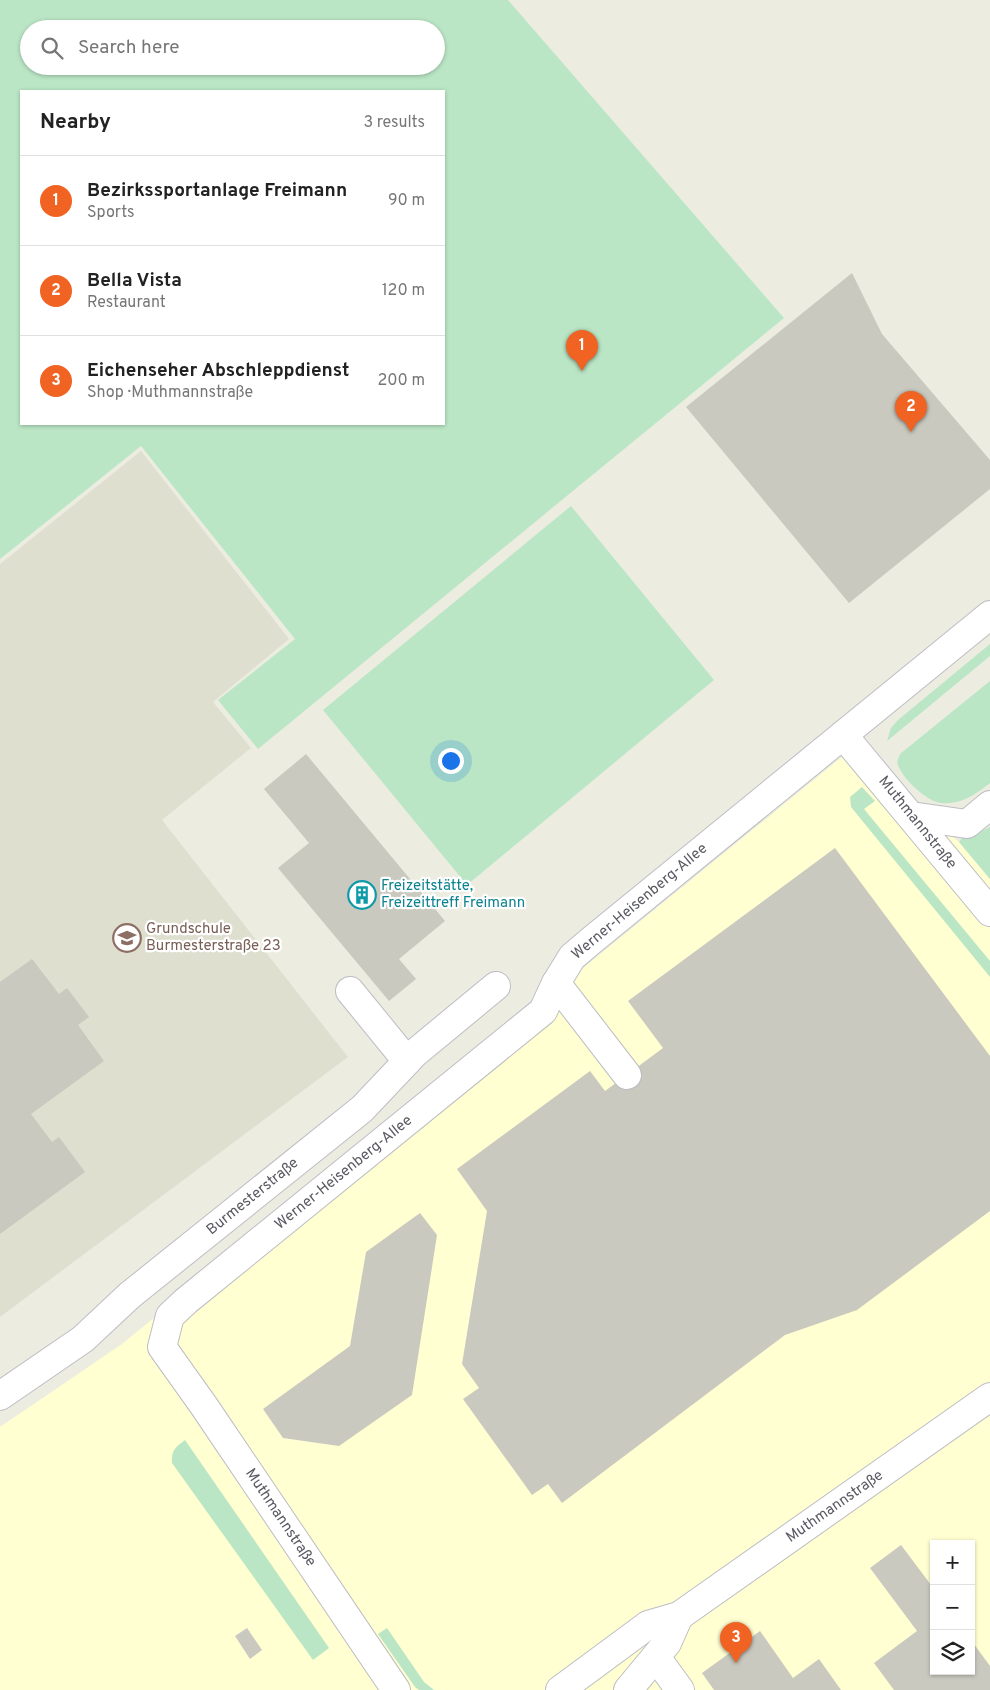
<!DOCTYPE html>
<html lang="en">
<head>
<meta charset="utf-8">
<style>
	body { margin:0; font-family:Overpass,sans-serif; background:#f6f6f6; color:#222 }
	.controls { position:absolute; right:15px; bottom:15px; display:grid; overflow:hidden; border-radius:0px; box-shadow:0 1px 4px #0004 }
	.controls button { width:45px; height:45px; display:grid; place-items:center; padding:0; border:0; border-bottom:1px solid #e0e0e0; background:#fff; color:#222; font:25px sans-serif }
	.you { position:absolute; left:450px; top:760px; width:18px; height:18px; margin:-12px; border:4px solid #fff; border-radius:50%; background:#1a73e8; box-shadow:0 0 0 8px #1a73e833 }
	.badge { display:grid; place-items:center; width:32px; height:32px; border-radius:50%; background:#f06322; color:#fff; font-size:16px; font-weight:700 }
	.pin { position:absolute; translate:-50% -41px; filter:drop-shadow(0 1px 2px #0008) }
	.pin::after { content:''; position:absolute; top:26px; width:18px; height:15px; background:inherit; clip-path:polygon(0 0,100% 0,50% 100%) }
	.list { margin:0; padding:0; list-style:none }
	h2 { display:flex; justify-content:space-between; align-items:center; height:65px; margin:0; padding:0 20px; font-size:21px }
	h2 small { font-size:16px; font-weight:400; color:#767676 }
	.list li { display:grid; grid-template-columns:32px 1fr auto; gap:15px; align-items:center; box-sizing:border-box; height:90px; padding:0 20px; border-top:1px solid #e0e0e0 }
	.list b { display:block; font-size:19px; white-space:nowrap }
	.list p { margin:0; font-size:16px; white-space:nowrap; color:#767676 }
	.list em { font-size:16px; font-style:normal; color:#767676 }
	.icon { flex:none; width:28px; height:28px; fill:none; stroke:currentColor; stroke-width:2; stroke-linecap:round; stroke-linejoin:round }
	.map { position:relative; flex:none; width:990px; height:1690px; overflow:hidden }
	.search { position:absolute; background:#fff; box-shadow:0 1px 4px #0004; left:20px; top:20px; width:425px; height:55px; display:flex; align-items:center; gap:12px; box-sizing:border-box; padding:0 18px; border-radius:28px; color:#767676; font-size:19px }
	.panel { position:absolute; background:#fff; box-shadow:0 1px 4px #0004; left:20px; top:90px; width:425px; height:335px; border-radius:0px }
	.map>svg:first-child { display:block }
	.commercial { fill:#ffffd2; fill-rule:evenodd }
	.education { fill:#dfdfd0 }
	.green { fill:#bae6c5; fill-rule:evenodd }
	.building { fill:#c9c9bf }
	.lines { fill:none; stroke-linecap:round; stroke-linejoin:round }
	.minor-casing { stroke:#bdbdc4; stroke-width:30 }
	.minor { stroke:#fff; stroke-width:28 }
	.labels { text-anchor:middle; dominant-baseline:central; stroke-width:4.5; stroke-linejoin:round; paint-order:stroke }
	.street-label { font-size:15px; fill:#595a62; stroke:#fff }
	.culture-label { font-size:15px; fill:#0d838f; stroke:#fff; text-anchor:start }
	.education-label { font-size:15px; fill:#785e54; stroke:#fff; text-anchor:start }
</style>
</head>
<body>
<div class="map">
<svg width="990" height="1690" viewBox="0 0 990 1690">
	<rect width="100%" height="100%" fill="#ecede0"/>
	<path class="commercial" d="M848 752 959 842 990 879V1690H0V1427L122 1344ZM934 1544H971V1671H934Z"/>
	<polygon class="education" points="141,451 289,639 213,702 251,748 162,820 348,1057 0,1317 0,564"/>
	<g class="green">
		<path d="M0 0H508L784 318 258 749 218 700 295 639 141 446 0 559ZM29 29H436V66H29ZM21 91H444V424H21Z"/>
		<polygon points="571,506 714,680 467,885 323,710"/>
		<polygon points="990,644 990,656 887,741 891,728 898,720"/>
		<path d="M990 681V783C975 795 960 805 941 803 927 802 902 778 898 765 896 761 899 758 900 754Z"/>
		<polygon points="862,787 875,801 864,809 990,961 990,977 851,807 850,797"/>
		<polygon points="990,827 990,879 959,842 962,838 974,835"/>
		<path d="M185 1440 329 1648 313 1660 172 1463C171 1450 176 1447 185 1440Z"/>
		<polygon points="387,1628 424,1682 434,1690 419,1690 415,1687 378,1634"/>
	</g>
	<g class="building">
		<polygon points="852,273 882,334 990,460 990,489 849,603 686,407"/>
		<polygon points="306,754 445,921 399,959 416,979 389,1001 278,868 309,843 264,789"/>
		<polygon points="835,848 990,1056 990,1211 857,1310 785,1335 562,1503 548,1484 532,1495 463,1399 479,1388 462,1364 487,1211 457,1169 590,1071 605,1091 663,1048 628,1001"/>
		<polygon points="32,959 59,994 67,988 89,1017 78,1025 104,1061 31,1114 52,1142 59,1137 85,1172 0,1234 0,982"/>
		<polygon points="420,1213 437,1235 412,1395 339,1446 283,1438 263,1409 350,1346 366,1252"/>
		<polygon points="901,1545 934,1589 934,1671 971,1671 971,1640 990,1666 990,1690 894,1690 874,1663 917,1631 870,1568"/>
		<polygon points="247,1628 262,1650 250,1659 235,1636"/>
		<polygon points="760,1631 793,1678 819,1659 841,1690 714,1690 702,1673"/>
	</g>
	<g class="lines">
		<defs>
			<g id="minor">
				<polyline points="843,735 990,912"/>
				<polyline points="911,816 967,824 990,805"/>
				<polyline points="556,983 627,1075"/>
				<polyline points="350,991 407,1061"/>
				<polyline points="0,1396 83,1339 130,1295 362,1109 415,1053 496,986"/>
				<polyline points="656,1657 680,1690"/>
				<polyline points="396,1690 204,1406 162,1347 170,1316 186,1301 543,1011 556,983 572,957 592,940 990,615"/>
				<polyline points="560,1690 648,1625 679,1616 990,1397"/>
				<polyline points="628,1690 667,1643 679,1616"/>
			</g>
		</defs>
		<use href="#minor" class="minor-casing"/>
		<use href="#minor" class="minor"/>
	</g>
	<defs>
		<symbol id="building-ring" viewBox="-11 -11 22 22"><circle r="9.5" fill="#fff" stroke="#0f9aa8" stroke-width="1.5"/><path d="M-4-6H4V6H1V3H-1V6H-4ZM-2.5-4.3h1.7v1.8h-1.7ZM.8-4.3h1.7v1.8H.8ZM-2.5-1h1.7V.8h-1.7ZM.8-1h1.7V.8H.8Z" fill="#0f9aa8"/></symbol>
		<symbol id="school-ring" viewBox="-11 -11 22 22"><circle r="9.5" fill="#fff" stroke="#8d6e63" stroke-width="1.5"/><path d="M0-5L7-2L0 1L-7-2ZM-4 1L0 2.5L4 1V4Q0 6-4 4Z" fill="#8d6e63"/></symbol>
	</defs>
	<g fill-rule="evenodd">
		<use href="#building-ring" x="346" y="879" width="32" height="32"/>
		<use href="#school-ring" x="111" y="922" width="32" height="32"/>
	</g>
	<g class="labels">
		<g class="street-label">
			<text transform="translate(917 823) rotate(51)">Muthmannstraße</text>
			<text transform="translate(640 902) rotate(-40)">Werner-Heisenberg-Allee</text>
			<text transform="translate(344 1173) rotate(-39)">Werner-Heisenberg-Allee</text>
			<text transform="translate(253 1197) rotate(-39)">Burmesterstraße</text>
			<text transform="translate(835 1507) rotate(-35)">Muthmannstraße</text>
			<text transform="translate(280 1518) rotate(56)">Muthmannstraße</text>
		</g>
		<g class="culture-label">
			<text x="381" y="886">Freizeitstätte,<tspan x="381" dy="17">Freizeittreff Freimann</tspan></text>
		</g>
		<g class="education-label">
			<text x="146" y="929">Grundschule<tspan x="146" dy="17">Burmesterstraße 23</tspan></text>
		</g>
	</g>
</svg>
<div class="controls">
<button>+</button>
<button>−</button>
<button><svg class="icon" aria-label="layers" viewBox="0 0 24 24"><path d="M12 4l9 5-9 5-9-5zM3 14l9 5 9-5"/></svg></button>
</div>
<div class="you"></div>
<div class="pin badge" style="left:582px;top:371px">1</div>
<div class="pin badge" style="left:911px;top:432px">2</div>
<div class="pin badge" style="left:736px;top:1663px">3</div>
<div class="search"><svg class="icon" aria-label="search" viewBox="0 0 24 24"><circle cx="10" cy="10" r="6"/><path d="M15 15l6 6"/></svg>Search here</div>
<section class="panel">
<h2>Nearby<small>3 results</small></h2>
<ul class="list">
<li><span class="badge">1</span><div><b>Bezirkssportanlage Freimann</b><p>Sports</p></div><em>90 m</em></li>
<li><span class="badge">2</span><div><b>Bella Vista</b><p>Restaurant</p></div><em>120 m</em></li>
<li><span class="badge">3</span><div><b>Eichenseher Abschleppdienst</b><p>Shop · Muthmannstraße</p></div><em>200 m</em></li>
</ul>
</section>
</div>
</body>
</html>
